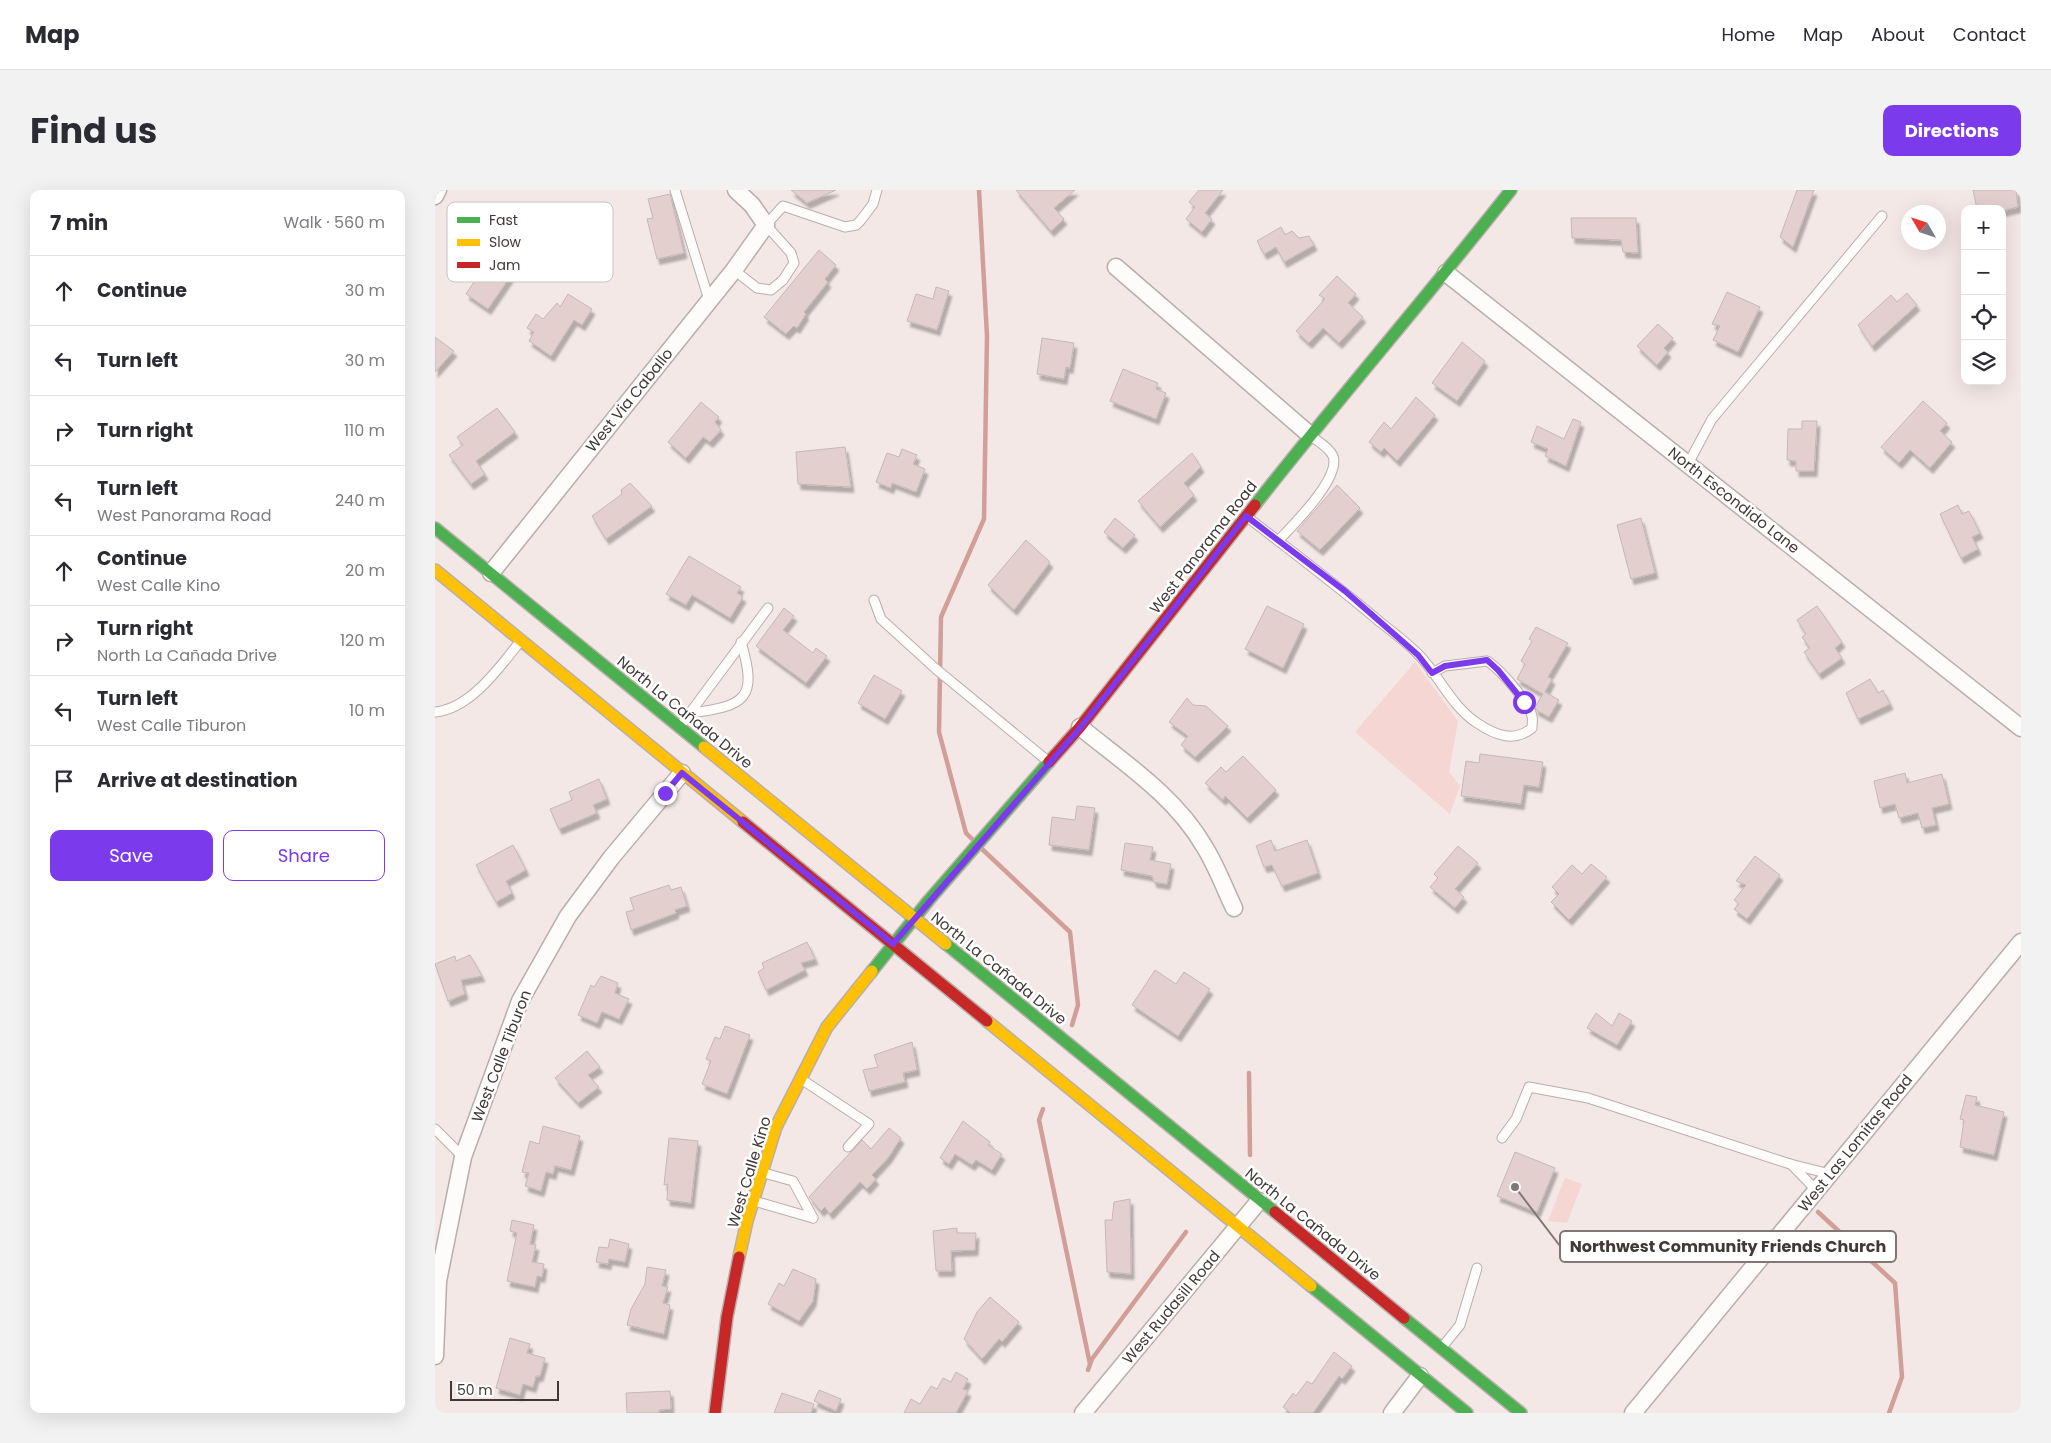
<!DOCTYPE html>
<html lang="en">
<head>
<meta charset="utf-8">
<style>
	body { margin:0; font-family:Poppins,sans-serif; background:#f2f2f3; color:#2b2b33 }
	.controls { position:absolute; right:15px; top:15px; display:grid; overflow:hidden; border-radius:10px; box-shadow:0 5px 20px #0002 }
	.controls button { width:45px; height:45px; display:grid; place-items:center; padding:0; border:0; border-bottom:1px solid #e1e1e2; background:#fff; color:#2b2b33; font:25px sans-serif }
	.compass { position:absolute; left:1466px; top:15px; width:45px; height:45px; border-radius:50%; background:#fff; box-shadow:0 5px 20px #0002; rotate:309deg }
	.scale { position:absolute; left:15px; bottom:12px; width:109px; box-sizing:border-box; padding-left:5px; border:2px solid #413837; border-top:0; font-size:14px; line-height:18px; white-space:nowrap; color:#413837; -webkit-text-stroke:4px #fff; paint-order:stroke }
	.stop { position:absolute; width:15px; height:15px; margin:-11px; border:4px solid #7c3aed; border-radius:50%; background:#fff }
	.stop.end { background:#7c3aed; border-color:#fff; box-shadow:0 1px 5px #0008 }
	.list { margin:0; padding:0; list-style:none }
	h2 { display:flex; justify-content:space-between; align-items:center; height:65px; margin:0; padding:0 20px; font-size:21px }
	h2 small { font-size:16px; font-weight:400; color:#7c7c81 }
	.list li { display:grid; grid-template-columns:32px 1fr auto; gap:15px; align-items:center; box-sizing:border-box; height:70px; padding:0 20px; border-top:1px solid #e1e1e2 }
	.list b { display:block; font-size:19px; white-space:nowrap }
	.list p { margin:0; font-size:16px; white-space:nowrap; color:#7c7c81 }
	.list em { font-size:16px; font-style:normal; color:#7c7c81 }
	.actions { display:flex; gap:10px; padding:15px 20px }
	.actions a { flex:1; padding:11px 0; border:1px solid #7c3aed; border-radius:10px; text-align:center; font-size:18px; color:#7c3aed }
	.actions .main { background:#7c3aed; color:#fff }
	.icon { flex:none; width:28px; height:28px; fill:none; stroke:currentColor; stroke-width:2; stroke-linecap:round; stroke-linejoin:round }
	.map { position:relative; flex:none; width:1586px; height:1223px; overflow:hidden; border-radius:10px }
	header { display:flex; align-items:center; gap:30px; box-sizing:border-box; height:70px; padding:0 25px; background:#fff; border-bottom:1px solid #e1e1e2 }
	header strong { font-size:24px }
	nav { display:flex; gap:28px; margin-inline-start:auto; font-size:18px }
	.intro { display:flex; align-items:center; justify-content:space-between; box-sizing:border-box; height:120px; padding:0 30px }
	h1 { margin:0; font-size:35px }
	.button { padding:12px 22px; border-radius:10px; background:#7c3aed; color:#fff; font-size:18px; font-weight:700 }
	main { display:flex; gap:30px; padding:0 30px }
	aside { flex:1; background:#fff; border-radius:10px; box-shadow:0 5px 20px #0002 }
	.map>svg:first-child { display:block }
	.green { fill:#f5d6d2 }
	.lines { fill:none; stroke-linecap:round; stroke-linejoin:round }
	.stream { stroke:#d29e98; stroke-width:4.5 }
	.building { fill:#e3d0ce; stroke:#c2b9b7; filter:url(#shadow) }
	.lane-casing { stroke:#b8aeac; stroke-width:11 }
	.street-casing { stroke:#b8aeac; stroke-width:19 }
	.fast-casing { stroke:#b8aeac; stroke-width:14 }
	.slow-casing { stroke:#b8aeac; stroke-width:14 }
	.jam-casing { stroke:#b8aeac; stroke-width:14 }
	.lane { stroke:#fdfcfb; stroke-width:9 }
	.street { stroke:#fdfcfb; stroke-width:16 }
	.fast { stroke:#4caf50; stroke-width:11 }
	.slow { stroke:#ffc107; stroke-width:11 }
	.jam { stroke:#c62828; stroke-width:11 }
	.route { stroke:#7c3aed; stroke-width:6 }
	.labels { text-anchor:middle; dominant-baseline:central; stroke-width:5; stroke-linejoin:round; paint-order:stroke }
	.street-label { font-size:15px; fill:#413837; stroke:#fff }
	.key { fill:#fff; stroke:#c6c3c3; stroke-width:1 }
	.key-label { font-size:14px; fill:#413837 }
	.leader { fill:none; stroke:#807674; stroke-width:2 }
	.callout-dot { fill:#807674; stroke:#fff; stroke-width:2 }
	.callout { fill:#fff; stroke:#807674; stroke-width:2 }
	.callout-label { font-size:16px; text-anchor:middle; font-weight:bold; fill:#413837 }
</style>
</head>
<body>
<header>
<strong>Map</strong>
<nav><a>Home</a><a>Map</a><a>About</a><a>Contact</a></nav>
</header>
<div class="intro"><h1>Find us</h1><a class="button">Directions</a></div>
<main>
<aside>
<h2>7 min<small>Walk · 560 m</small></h2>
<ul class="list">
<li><svg class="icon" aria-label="ahead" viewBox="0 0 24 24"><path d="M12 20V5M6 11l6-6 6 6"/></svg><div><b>Continue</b></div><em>30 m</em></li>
<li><svg class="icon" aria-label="left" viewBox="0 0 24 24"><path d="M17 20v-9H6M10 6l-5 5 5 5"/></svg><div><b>Turn left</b></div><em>30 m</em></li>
<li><svg class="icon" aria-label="right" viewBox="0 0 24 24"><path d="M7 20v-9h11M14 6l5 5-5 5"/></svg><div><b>Turn right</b></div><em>110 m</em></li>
<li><svg class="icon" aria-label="left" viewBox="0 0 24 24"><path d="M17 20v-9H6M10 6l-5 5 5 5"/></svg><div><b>Turn left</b><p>West Panorama Road</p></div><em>240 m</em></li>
<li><svg class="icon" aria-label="ahead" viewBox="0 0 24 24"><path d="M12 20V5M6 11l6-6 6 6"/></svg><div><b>Continue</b><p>West Calle Kino</p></div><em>20 m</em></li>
<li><svg class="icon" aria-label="right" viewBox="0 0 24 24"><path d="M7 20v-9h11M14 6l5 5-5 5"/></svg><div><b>Turn right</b><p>North La Cañada Drive</p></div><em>120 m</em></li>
<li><svg class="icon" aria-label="left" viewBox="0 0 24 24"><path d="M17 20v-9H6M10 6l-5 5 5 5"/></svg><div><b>Turn left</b><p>West Calle Tiburon</p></div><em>10 m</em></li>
<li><svg class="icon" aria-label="arrive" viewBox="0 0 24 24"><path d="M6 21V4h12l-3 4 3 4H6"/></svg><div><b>Arrive at destination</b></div></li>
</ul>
<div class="actions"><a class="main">Save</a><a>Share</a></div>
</aside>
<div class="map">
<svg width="1586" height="1223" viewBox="0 0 1586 1223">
	<defs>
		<filter id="shadow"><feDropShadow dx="3" dy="5.5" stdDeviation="1" flood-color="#0004"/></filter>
	</defs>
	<rect width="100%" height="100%" fill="#f4e8e6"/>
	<g class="green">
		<polygon points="980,472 1023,531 1014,582 1025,596 1015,624 920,542"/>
		<polygon points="1130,988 1147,994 1132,1033 1113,1031"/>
	</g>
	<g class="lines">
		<g class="stream">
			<polyline points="538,650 531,643 504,542 506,427 549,329 552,146 544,0"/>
			<polyline points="547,659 635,742 643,815 637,835"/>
			<polyline points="814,883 815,965"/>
			<polyline points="608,919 604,930 655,1174"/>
			<polyline points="1383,1022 1460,1093 1467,1187 1454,1223"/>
			<polyline points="653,1180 657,1169 751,1042"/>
		</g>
	</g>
	<g class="building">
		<polygon points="356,0 401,0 372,13"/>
		<polygon points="581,0 640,0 619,18 629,29 616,41"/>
		<polygon points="764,0 788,0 770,23 777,29 767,42 751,29 760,17 754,12"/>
		<polygon points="1362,0 1379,0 1358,57 1345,47"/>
		<polygon points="1538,0 1581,0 1583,17 1567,21 1567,19 1542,19"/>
		<polygon points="235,4 249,63 222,69 212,29 218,28 213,9"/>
		<polygon points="1136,28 1201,28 1203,63 1188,62 1186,50 1137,48"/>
		<polygon points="846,37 850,45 857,41 864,48 874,46 879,55 849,72 841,57 829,64 822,51"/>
		<polygon points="71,52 90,65 53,119 31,104 55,68 58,71"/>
		<polygon points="384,60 401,75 390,89 393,92 369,122 371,124 362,138 359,136 351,144 329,127"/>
		<polygon points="902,86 921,104 913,113 928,127 904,153 888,138 874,153 861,141 890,109 884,105"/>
		<polygon points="501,97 514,101 502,140 472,131 481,104 498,109"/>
		<polygon points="1292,102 1325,117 1303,162 1278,150 1285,136 1277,134"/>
		<polygon points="1472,103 1482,115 1437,156 1423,135 1456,105 1462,112"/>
		<polygon points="133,104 157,119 147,135 139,130 116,166 94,151 99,142 92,138 101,124 108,129 122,113 125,117"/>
		<polygon points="1223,134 1238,148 1229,158 1233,162 1222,175 1202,156"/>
		<polygon points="0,147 19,161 0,182"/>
		<polygon points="607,148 639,153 635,178 631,177 629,189 602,184"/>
		<polygon points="1027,152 1050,171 1022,211 997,193"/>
		<polygon points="688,179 723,193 721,199 731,203 721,229 675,211"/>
		<polygon points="981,207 1000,225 962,271 949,258 946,262 934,252 949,232 956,239"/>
		<polygon points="1488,211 1512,233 1505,241 1517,252 1495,278 1475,260 1464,273 1446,257"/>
		<polygon points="266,212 284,227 280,232 286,240 275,252 268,247 251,268 233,252"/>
		<polygon points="62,218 80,242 41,271 50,284 36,294 14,265 28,255 22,247"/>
		<polygon points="1138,229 1146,232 1131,276 1110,266 1113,259 1096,252 1102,236 1129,249"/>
		<polygon points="1367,231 1382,231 1379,281 1361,281 1361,271 1352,270 1353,239 1367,239"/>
		<polygon points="410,257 416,297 363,294 361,262"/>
		<polygon points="467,259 482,265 478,274 490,279 481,302 457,293 456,298 441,292 452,263 464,267"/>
		<polygon points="757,263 766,277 749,293 759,305 725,337 703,311"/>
		<polygon points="195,293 217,316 171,349 157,326 187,304 186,300"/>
		<polygon points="902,295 925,318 885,360 862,341"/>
		<polygon points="1523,315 1527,324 1534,321 1545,343 1537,347 1543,359 1526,368 1505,324"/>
		<polygon points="680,328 700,345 688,358 669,342"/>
		<polygon points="1206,328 1220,383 1196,389 1182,335"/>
		<polygon points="591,350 615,372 579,420 553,395"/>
		<polygon points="254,366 306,397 302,403 308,407 295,428 257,405 251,415 231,404"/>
		<polygon points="832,416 869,434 848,478 810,459"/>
		<polygon points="1382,416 1407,452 1400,458 1407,468 1384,484 1369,462 1375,458 1367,447 1371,444 1362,430"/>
		<polygon points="349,418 359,426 348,440 378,463 381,458 392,466 371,493 321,456"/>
		<polygon points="1101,437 1133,453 1113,487 1117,489 1110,502 1124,510 1114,527 1101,520 1100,517 1108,504 1082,489 1090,474 1086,471 1097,451 1094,449"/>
		<polygon points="439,485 467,501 450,529 423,513"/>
		<polygon points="1435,489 1443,503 1448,500 1455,514 1423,529 1411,503"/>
		<polygon points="752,508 758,515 771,516 793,536 760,567 746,555 753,546 734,532"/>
		<polygon points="1045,564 1108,572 1104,597 1089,595 1086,614 1026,606 1031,571 1044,573"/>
		<polygon points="808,566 841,600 812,628 790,606 788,610 770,593 786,577 791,582"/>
		<polygon points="1470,583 1472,593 1507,584 1514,614 1497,618 1501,635 1487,638 1483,623 1464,628 1460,614 1445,618 1439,591"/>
		<polygon points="164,589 172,609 158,615 162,623 124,639 115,619 137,610 134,602"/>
		<polygon points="642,616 660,618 654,660 614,655 617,627 640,630"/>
		<polygon points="836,650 840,661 872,650 883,683 847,696 837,675 829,677 821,656"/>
		<polygon points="690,653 718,657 715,670 736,674 732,694 719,692 717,686 686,680"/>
		<polygon points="78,655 91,680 71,691 77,703 61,712 41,675"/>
		<polygon points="1023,656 1043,673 1020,699 1029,707 1020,718 995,697 1003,688 999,684"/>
		<polygon points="1320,666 1345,685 1312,729 1299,719 1304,714 1299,710 1311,695 1301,691"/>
		<polygon points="1156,674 1172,687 1134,730 1116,712 1124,704 1117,697 1137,675 1147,684"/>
		<polygon points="234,695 236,700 246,697 252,716 240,720 241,723 196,740 191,722 199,720 195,708"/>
		<polygon points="372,752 380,769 366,773 370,780 331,800 323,782 329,778 327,773"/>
		<polygon points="35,765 47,786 26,790 30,804 13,811 0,774 20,766 21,771"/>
		<polygon points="720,780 741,794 749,782 775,799 743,846 697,815"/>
		<polygon points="166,786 183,793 180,803 194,809 184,829 167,822 162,833 143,825 156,795 159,797"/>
		<polygon points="1161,823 1177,836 1184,823 1197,831 1182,855 1152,838"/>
		<polygon points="290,836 315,845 292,904 267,894 276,871 271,869 280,847 285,849"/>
		<polygon points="477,852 482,880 468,883 470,892 434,901 428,880 443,877 439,865"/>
		<polygon points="152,861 165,877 153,885 164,897 143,913 120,888"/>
		<polygon points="1531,905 1542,907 1540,915 1569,922 1559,965 1525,957 1529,930 1525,929"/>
		<polygon points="528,931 555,952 553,955 567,964 557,980 541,970 537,975 520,964 514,974 505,968"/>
		<polygon points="108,936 145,946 136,980 120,976 118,984 111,982 106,1001 90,996 94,983 87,982 95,951 104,954"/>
		<polygon points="454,938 466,948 453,968 437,985 441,989 432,999 425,992 395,1024 390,1017 386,1021 374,1007 427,950 436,959"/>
		<polygon points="234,948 263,951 256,1013 232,1010 233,994 229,995"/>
		<polygon points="1080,962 1120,978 1102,1022 1062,1006"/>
		<polygon points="695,1009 696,1084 672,1082 670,1030 677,1030 679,1012"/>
		<polygon points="77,1030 99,1035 95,1054 101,1055 97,1072 109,1074 107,1087 102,1086 100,1097 72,1091 82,1043 75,1041"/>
		<polygon points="522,1038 522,1043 541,1043 540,1060 516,1061 517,1081 501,1081 498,1041"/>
		<polygon points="175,1049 194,1054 190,1072 174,1069 173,1074 161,1072 164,1057 173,1058"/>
		<polygon points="212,1077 231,1080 227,1096 233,1097 228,1113 235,1115 229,1144 192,1135 196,1119 210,1094"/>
		<polygon points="358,1079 381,1089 378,1111 364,1131 333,1114 344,1093 349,1096"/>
		<polygon points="555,1107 584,1132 567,1152 564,1149 547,1169 529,1149 542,1122"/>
		<polygon points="75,1148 95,1154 92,1163 110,1168 105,1186 101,1186 98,1197 88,1194 85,1205 61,1198"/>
		<polygon points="899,1162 917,1176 907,1189 904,1186 878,1223 856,1223 848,1217 858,1203 861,1206 872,1191 877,1194"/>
		<polygon points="521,1182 533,1189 528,1199 533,1201 521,1223 469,1223 476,1209 485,1214 496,1196 502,1199 508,1188 516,1192"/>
		<polygon points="384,1200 406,1209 401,1221 379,1211"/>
		<polygon points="235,1201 236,1219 224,1220 224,1223 192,1223 191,1203"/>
		<polygon points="347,1203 379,1214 376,1223 339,1223"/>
	</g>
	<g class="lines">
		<defs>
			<g id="lane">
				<polyline points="240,0 274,110"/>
				<polyline points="299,80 322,98 336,100 348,90 359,73 356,63 331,35 348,16 410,37 421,35 426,30 438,14 442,0"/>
				<polyline points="1253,274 1277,229 1447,26"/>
				<path d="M811 326C856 361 902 395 945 432 958 442 971 452 983 464 1004 485 1016 516 1042 533 1060 545 1079 553 1097 538 1097 534 1098 529 1097 526 1094 512 1064 478 1052 471L1010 476 997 483"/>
				<path d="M843 351C858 335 906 288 898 266 894 257 882 251 875 245"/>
				<polyline points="439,410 446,429 501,479 614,572"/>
				<path d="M0 522C35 519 64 478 84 453"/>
				<path d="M255 523C311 516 323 509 306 452"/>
				<polyline points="246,535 333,418"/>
				<polyline points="366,889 434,934 413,957"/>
				<polyline points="0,939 28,967"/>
				<polyline points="1067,948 1081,929 1094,897 1153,908 1355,974 1395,984"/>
				<polyline points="1356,974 1381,1000"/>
				<polyline points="329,983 358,991 378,1028"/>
				<polyline points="319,1011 378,1028"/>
				<polyline points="1008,1156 1025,1135 1042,1078"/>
			</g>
			<g id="street">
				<polyline points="0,6 3,0"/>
				<polyline points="681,77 875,245"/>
				<polyline points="1011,83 1586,538"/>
				<polyline points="56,383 299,80 331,35 317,15 301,0"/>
				<path d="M645 537C689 573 740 606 769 656 781 675 789 697 799 718"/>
				<polyline points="0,1166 3,1091 28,967 85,811 133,726 176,668 247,583"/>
				<polyline points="648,1223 824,1011"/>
				<polyline points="957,1223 985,1186"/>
				<polyline points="1198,1223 1586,752"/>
			</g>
			<g id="fast">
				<path d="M820 315C903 209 992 107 1076 0"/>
				<polyline points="0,338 269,557"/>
				<polyline points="511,754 840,1022"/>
				<polyline points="437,781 494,710 614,572"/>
				<polyline points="876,1096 1032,1223"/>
				<polyline points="969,1128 1086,1223"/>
			</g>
			<g id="slow">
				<polyline points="0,380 308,632"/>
				<polyline points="269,557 511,754"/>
				<polyline points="552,831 876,1096"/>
				<polyline points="304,1067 312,1031 341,937 392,837 437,781"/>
			</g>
			<g id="jam">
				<polyline points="614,572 645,537 820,315"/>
				<polyline points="308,632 552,831"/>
				<polyline points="840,1022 969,1128"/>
				<polyline points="280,1223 292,1127 304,1067"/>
			</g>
		</defs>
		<use href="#lane" class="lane-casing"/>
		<use href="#street" class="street-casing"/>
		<use href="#fast" class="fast-casing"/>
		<use href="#slow" class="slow-casing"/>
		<use href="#jam" class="jam-casing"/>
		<use href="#lane" class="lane"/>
		<use href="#street" class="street"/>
		<use href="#fast" class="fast"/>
		<use href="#slow" class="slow"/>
		<use href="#jam" class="jam"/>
	</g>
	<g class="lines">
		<polyline class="route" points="230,603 247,583 458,754 645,538 811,326 910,401 983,465 997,483 1010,476 1052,470 1063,480 1089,512"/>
	</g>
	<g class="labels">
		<g class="street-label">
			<text transform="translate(194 210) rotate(-51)">West Via Caballo</text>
			<text transform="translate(1299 310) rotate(38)">North Escondido Lane</text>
			<text transform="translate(768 357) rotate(-52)">West Panorama Road</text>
			<text transform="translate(250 522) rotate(39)">North La Cañada Drive</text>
			<text transform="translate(564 778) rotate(39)">North La Cañada Drive</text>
			<text transform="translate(66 866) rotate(-69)">West Calle Tiburon</text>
			<text transform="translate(1420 953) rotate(-51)">West Las Lomitas Road</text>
			<text transform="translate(314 982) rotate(-73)">West Calle Kino</text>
			<text transform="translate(878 1034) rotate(39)">North La Cañada Drive</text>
			<text transform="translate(736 1117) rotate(-50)">West Rudasill Road</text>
		</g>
	</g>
	<rect x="12" y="12" width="166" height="80" rx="8" class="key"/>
	<rect x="22" y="27" width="23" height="6" fill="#4caf50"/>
	<rect x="22" y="49" width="23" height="7" fill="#ffc107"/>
	<rect x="22" y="72" width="23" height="6" fill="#c62828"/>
	<g class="key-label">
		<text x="54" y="35">Fast</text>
		<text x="54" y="57">Slow</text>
		<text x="54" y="80">Jam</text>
	</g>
	<path class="leader" d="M1080 997L1125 1056"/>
	<circle class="callout-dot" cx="1080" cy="997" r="5"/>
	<rect class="callout" x="1125" y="1041" width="336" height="31" rx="5"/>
	<g class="callout-label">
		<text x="1293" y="1062">Northwest Community Friends Church</text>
	</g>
</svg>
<div class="controls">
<button>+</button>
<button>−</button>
<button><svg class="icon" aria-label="locate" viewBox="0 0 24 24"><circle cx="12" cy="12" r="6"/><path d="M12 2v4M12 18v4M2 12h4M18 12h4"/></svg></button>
<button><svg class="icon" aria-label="layers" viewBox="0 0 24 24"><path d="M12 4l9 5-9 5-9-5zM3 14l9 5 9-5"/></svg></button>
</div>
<svg class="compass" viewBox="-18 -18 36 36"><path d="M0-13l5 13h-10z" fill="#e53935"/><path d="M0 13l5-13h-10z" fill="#7c7c81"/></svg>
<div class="scale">50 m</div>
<div class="stop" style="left:1089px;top:512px"></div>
<div class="stop end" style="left:230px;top:603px"></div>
</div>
</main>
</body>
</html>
